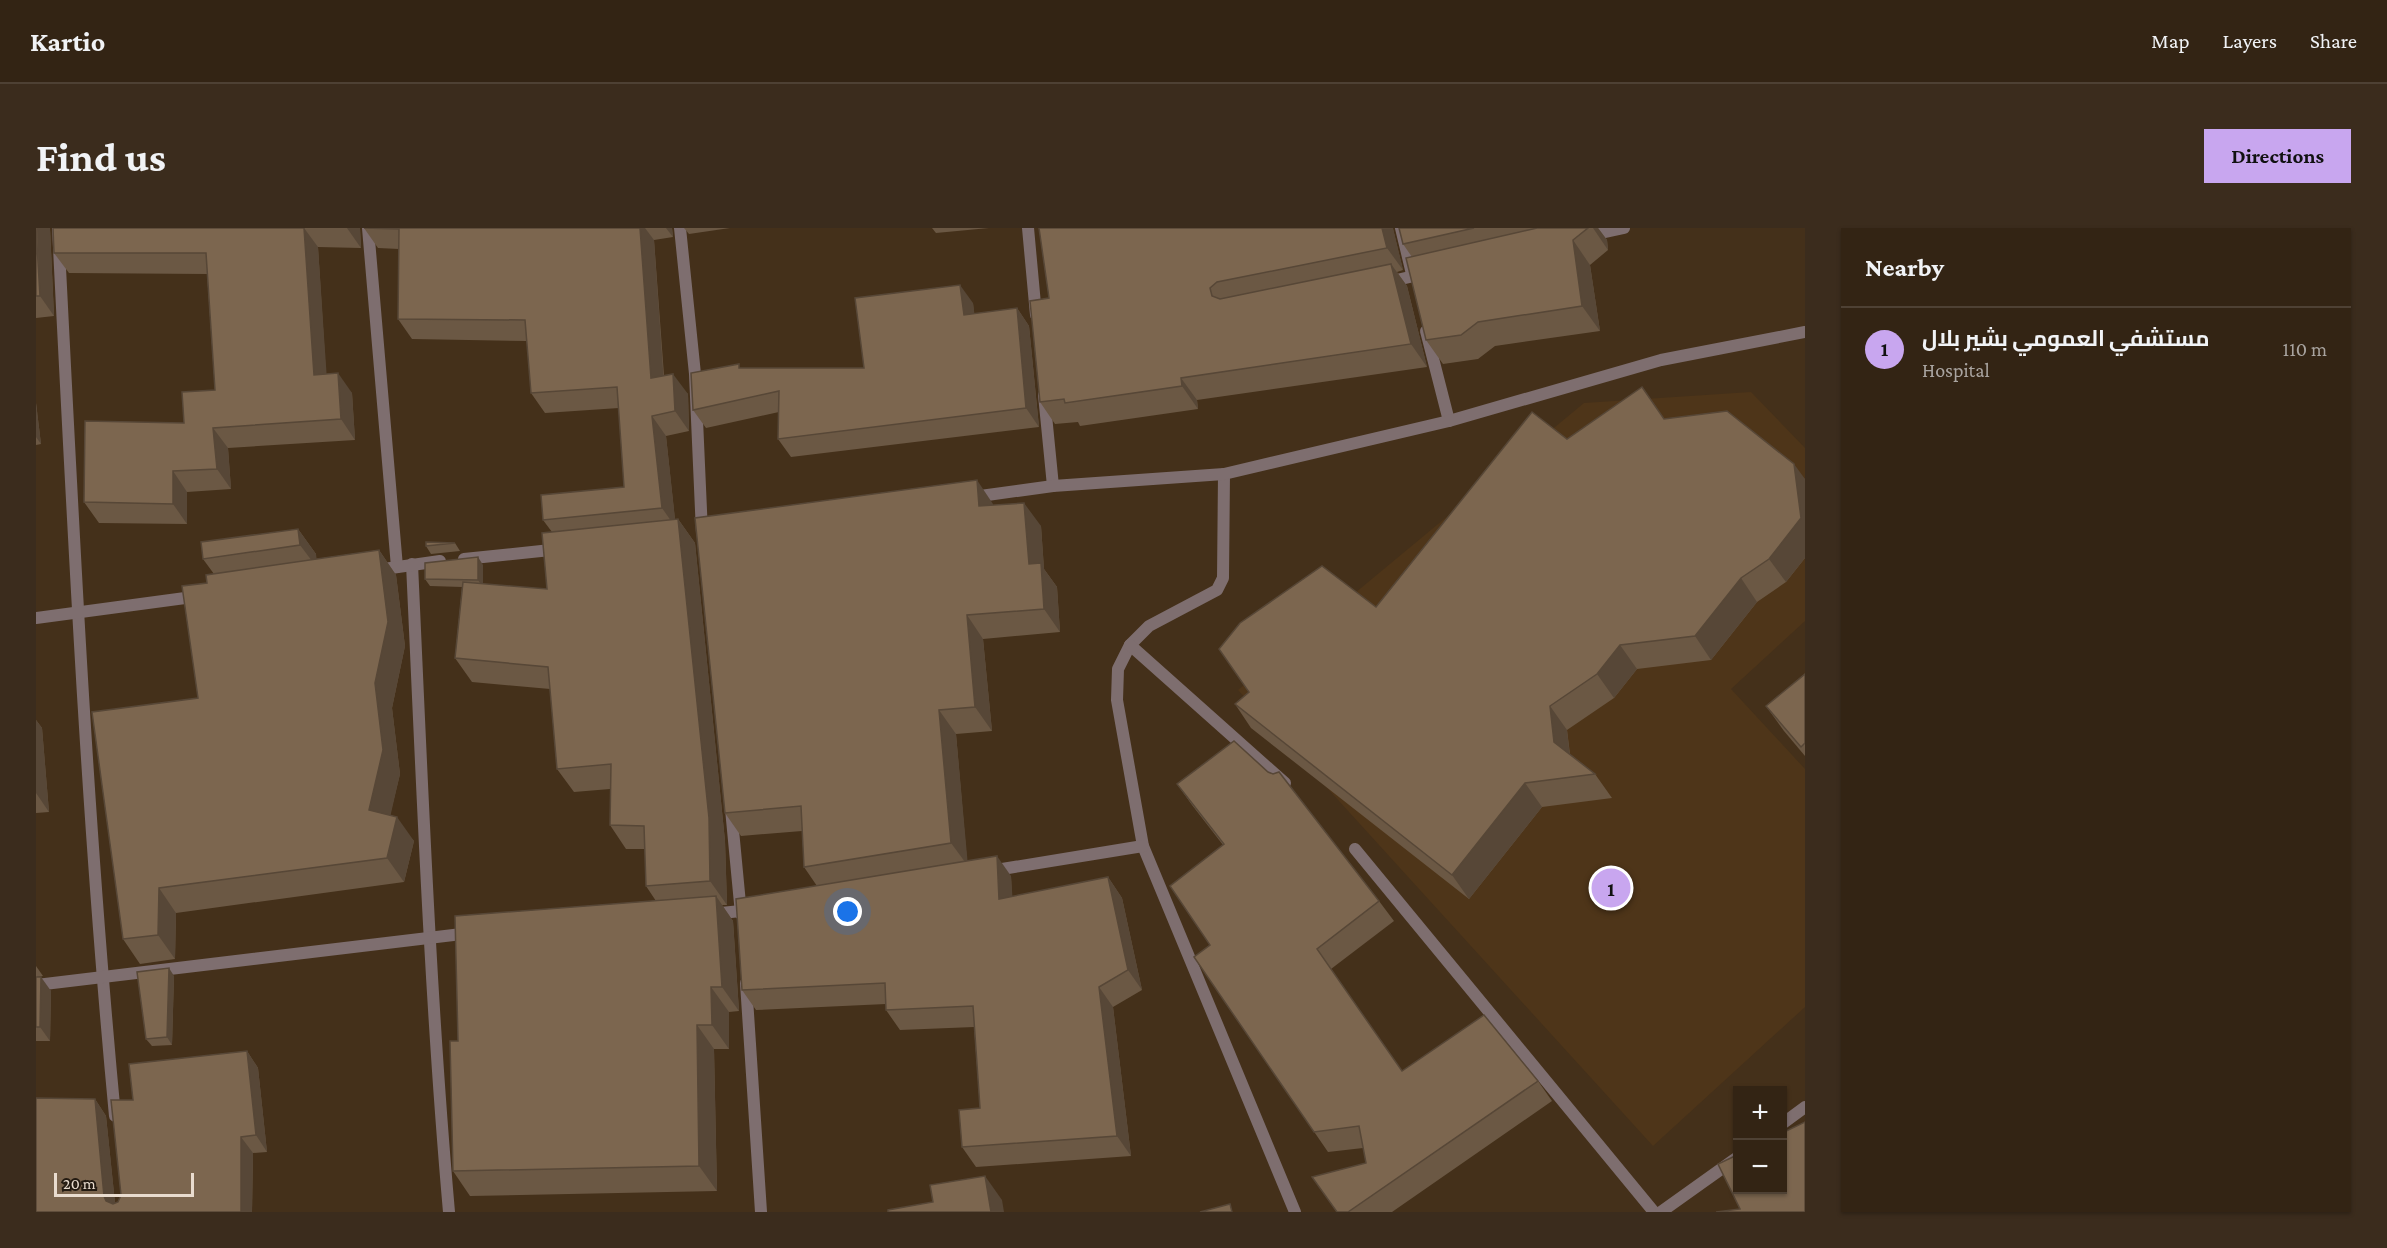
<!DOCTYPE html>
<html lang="en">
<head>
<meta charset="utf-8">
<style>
	body { margin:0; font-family:"Crimson Pro",Cairo,serif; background:#3b2c1d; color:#f1f3f6 }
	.controls { position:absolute; right:18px; bottom:18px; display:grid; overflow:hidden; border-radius:0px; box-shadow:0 2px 4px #0004 }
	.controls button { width:54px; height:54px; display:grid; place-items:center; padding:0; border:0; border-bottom:2px solid #4e4134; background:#332414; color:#f1f3f6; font:30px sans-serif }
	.scale { position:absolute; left:18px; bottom:15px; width:140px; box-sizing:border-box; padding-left:6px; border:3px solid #e9dccf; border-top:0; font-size:16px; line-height:21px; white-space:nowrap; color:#e9dccf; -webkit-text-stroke:4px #231a11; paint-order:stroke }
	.you { position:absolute; left:812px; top:684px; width:21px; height:21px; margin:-15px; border:4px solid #fff; border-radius:50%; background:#1a73e8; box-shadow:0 0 0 9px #1a73e833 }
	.badge { display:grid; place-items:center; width:39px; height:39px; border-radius:50%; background:#c8a6ef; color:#111; font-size:20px; font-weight:700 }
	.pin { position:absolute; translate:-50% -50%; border:3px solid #fff; box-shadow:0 2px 6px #0006 }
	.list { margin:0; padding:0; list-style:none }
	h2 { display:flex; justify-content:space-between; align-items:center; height:78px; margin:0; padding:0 24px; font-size:26px }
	h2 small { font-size:20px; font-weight:400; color:#a9a4a0 }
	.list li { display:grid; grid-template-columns:39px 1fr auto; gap:18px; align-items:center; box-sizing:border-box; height:84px; padding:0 24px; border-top:2px solid #4e4134 }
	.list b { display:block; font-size:22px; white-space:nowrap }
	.list p { margin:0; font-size:20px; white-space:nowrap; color:#a9a4a0 }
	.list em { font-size:20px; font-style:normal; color:#a9a4a0 }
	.map { position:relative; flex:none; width:1769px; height:984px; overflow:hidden; border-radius:0px }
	header { display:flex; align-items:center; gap:36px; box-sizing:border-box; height:84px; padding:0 30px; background:#332414; border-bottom:2px solid #4e4134 }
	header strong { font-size:28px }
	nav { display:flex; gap:33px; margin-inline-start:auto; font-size:21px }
	.intro { display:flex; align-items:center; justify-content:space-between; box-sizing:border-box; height:144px; padding:0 36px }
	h1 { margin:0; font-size:42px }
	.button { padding:15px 27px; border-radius:0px; background:#c8a6ef; color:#111; font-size:21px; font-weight:700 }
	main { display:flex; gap:36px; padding:0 36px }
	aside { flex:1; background:#332414; border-radius:0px; box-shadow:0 2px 4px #0004 }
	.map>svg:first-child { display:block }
	.built { fill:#4e3519 }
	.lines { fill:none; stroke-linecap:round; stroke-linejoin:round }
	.minor { stroke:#7e6e6f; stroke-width:12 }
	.tertiary { stroke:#7e6e6f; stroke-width:12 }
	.wall { fill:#6b5844 }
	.shaded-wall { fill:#574737 }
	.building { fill:#7c664f; stroke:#574737; stroke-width:1.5 }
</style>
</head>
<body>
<header>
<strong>Kartio</strong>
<nav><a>Map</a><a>Layers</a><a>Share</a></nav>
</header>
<div class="intro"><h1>Find us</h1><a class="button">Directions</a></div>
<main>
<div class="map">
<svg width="1769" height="984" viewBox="0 0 1769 984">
	<rect width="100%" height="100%" fill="#44301a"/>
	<polygon class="built" points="1715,164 1769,220 1769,393 1695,461 1769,541 1769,779 1617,918 1202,462 1548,175"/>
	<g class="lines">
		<g class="minor">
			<path d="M22 0C37 296 51 593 79 888"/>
			<polyline points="332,0 361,339"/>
			<polyline points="644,0 659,146 666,305"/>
			<polyline points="992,0 1000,87"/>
			<polyline points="1365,0 1376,46"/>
			<polyline points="1551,8 1588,0"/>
			<polyline points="1352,54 1391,45"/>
			<polyline points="1390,103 1413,193"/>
			<polyline points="1008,167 1017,258"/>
			<polyline points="1188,246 1187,350 1181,362 1113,398 1094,417 1082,441 1081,472 1107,618 1259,984"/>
			<polyline points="937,269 1017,258 1188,246 1413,193 1625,132 1769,104"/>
			<polyline points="428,331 524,321"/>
			<path d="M376 336C386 553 394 769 413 984"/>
			<polyline points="341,342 404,333"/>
			<polyline points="0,390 164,368"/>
			<polyline points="1094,417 1249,555"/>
			<polyline points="695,581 705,686"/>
			<polyline points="1319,621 1618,984"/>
			<polyline points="954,643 1107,618"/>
			<polyline points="675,686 715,682"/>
			<polyline points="710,755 725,984"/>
			<polyline points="0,757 434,705"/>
		</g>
		<g class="tertiary">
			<polyline points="1746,896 1769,879"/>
			<polyline points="1625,984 1702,929"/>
		</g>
	</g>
	<g class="wall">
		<polygon points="0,0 14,0 18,88 0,90"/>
		<polygon points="17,0 324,0 325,20 282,19 290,146 316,165 319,212 192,220 195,261 151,264 151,296 63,295 48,274 148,195 179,162 171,46 33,45 18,25"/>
		<polygon points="328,0 636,0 637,9 618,12 628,147 652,166 653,203 630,208 639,292 642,291 659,315 689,613 691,677 686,677 697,693 703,783 693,784 693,821 678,821 681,963 434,968 417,943 422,813 620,673 610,658 609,621 590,621 574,597 574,561 538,564 521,541 514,461 436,454 419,430 426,359 394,358 389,351 447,337 447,356 511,361 516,304 507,292 588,259 583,180 509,185 495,165 491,113 376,111 362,91 363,21 342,20"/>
		<polygon points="648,0 694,0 653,6"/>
		<polygon points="896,0 953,0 900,5"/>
		<polygon points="1363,0 1557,0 1566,14 1557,0 1562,0 1571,12 1572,22 1554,37 1564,103 1459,118 1442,131 1407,136 1390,112 1376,29 1367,16"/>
		<polygon points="1357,1 1367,42 1361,44 1371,58 1391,139 1161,172 1162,181 1044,198 1042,194 1019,196 1004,174 1013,70"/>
		<polygon points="937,75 938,86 981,80 993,98 1003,199 755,229 742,211 743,184 670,200 657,182 705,140 828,140"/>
		<polygon points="0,175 5,216 0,217"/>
		<polygon points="1628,191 1769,251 1769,330 1750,354 1721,374 1675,432 1601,441 1578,470 1531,502 1534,526 1559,546 1576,570 1506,579 1433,671 1215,500 1199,476 1340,379 1531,211"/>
		<polygon points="957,276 957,277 1005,298 1008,341 1021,359 1024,404 947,411 956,503 920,506 931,633 975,648 976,669 1072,649 1086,670 1106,762 1077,779 1095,928 940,939 926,919 944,880 938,799 864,802 850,782 850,776 720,782 706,762 781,658 768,639 766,603 705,608 689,585"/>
		<polygon points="262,301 280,326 280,331 343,322 360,347 369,418 356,480 364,546 354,587 378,613 368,654 140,685 139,731 104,736 87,711 162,470 171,355 178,346 167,331"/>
		<polygon points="419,315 424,323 395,326 390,318"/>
		<polygon points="1769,446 1769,528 1748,503 1730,478"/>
		<polygon points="0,492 6,500 13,584 0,585"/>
		<polygon points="1141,556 1343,673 1358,693 1295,741 1366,843 1502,853 1516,873 1356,984 1301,984 1330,935 1327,920 1292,924 1158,729 1174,717 1187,617 1156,577"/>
		<polygon points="0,738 7,748 0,749"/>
		<polygon points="138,748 136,817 116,818 110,811"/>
		<polygon points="0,749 15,763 14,813 0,813"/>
		<polygon points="211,823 222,840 231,924 217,925 216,984 0,984 59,871 70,888 79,975 82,974 85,967 97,872"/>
	</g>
	<g class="shaded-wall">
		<polygon points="1,0 14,0 18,88 4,68"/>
		<polygon points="268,0 282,19 292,167 278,147"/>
		<polygon points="311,0 324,0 325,20"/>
		<polygon points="604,0 609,0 618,12 629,170 615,150"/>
		<polygon points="630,0 636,0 637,9"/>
		<polygon points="1346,0 1357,0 1367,42 1351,20"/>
		<polygon points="1557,0 1562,0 1571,12 1572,22"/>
		<polygon points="1537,12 1554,37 1564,103 1546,78"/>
		<polygon points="1355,36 1371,58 1391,139 1375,116"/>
		<polygon points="924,57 937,75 941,105 928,87"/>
		<polygon points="981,80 993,98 1003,199 990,180"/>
		<polygon points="302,145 316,165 319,212 305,191"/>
		<polygon points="637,146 652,166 653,203 639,183"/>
		<polygon points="1145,150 1161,172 1162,181 1146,158"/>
		<polygon points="0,175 5,216 0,209"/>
		<polygon points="616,188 630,208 640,300 626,280"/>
		<polygon points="177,200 192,220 195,261 181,241"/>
		<polygon points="1758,236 1769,251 1769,330 1750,354 1733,331"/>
		<polygon points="137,243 151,264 151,296 137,276"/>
		<polygon points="941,252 957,276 959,301 943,278"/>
		<polygon points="988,275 1005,298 1008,341 1021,359 1024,404 1008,381 993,336"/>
		<polygon points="642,291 659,315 689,613 691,677 674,653"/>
		<polygon points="262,301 280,326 282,341 264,317"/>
		<polygon points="343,322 360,347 369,418 356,480 364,546 350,607 333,582 339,455"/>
		<polygon points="442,329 447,337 447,360 442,352"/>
		<polygon points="1705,350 1721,374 1675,432 1659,408"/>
		<polygon points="931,387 947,411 956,503 939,479"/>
		<polygon points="1584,417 1601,441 1578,470 1561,446"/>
		<polygon points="1514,478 1531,502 1535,538 1518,514"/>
		<polygon points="903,482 920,506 932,638 915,615"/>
		<polygon points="0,492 6,500 13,584 0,565"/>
		<polygon points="1489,555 1506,579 1433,671 1416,647"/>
		<polygon points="361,589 378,613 368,654 351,630"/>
		<polygon points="961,628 975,648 978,691 963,671"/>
		<polygon points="1072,649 1086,670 1106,762 1092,742"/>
		<polygon points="123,660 140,685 139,731 122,707"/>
		<polygon points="680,668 697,693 703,783 686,759"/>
		<polygon points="133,740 138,748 136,817 131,809"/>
		<polygon points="5,749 15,763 14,813 4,799"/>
		<polygon points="675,759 693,784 693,821 676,797"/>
		<polygon points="1063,759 1077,779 1095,928 1081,908"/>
		<polygon points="661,797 678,821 681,963 663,938"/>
		<polygon points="211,823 222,840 231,924 220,907"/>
		<polygon points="59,871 70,888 80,984 70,973 68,968"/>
		<polygon points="205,909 217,925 216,984 205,984"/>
		<polygon points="949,948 966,972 968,984 955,984"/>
	</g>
	<g class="building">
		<polygon points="0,0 4,68 0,68"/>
		<polygon points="17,0 268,0 278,147 302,145 305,191 177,200 181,241 137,243 137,276 48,274 49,193 148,195 146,164 179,162 170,25 18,25"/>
		<polygon points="328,0 604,0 615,150 637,146 639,183 616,188 626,280 507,292 505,267 588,259 581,159 495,165 489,92 362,91 363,1"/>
		<polygon points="1003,0 1346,0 1351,20 1181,54 1174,60 1176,68 1184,71 1355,36 1375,116 1145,150 1146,158 1029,175 1028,171 1004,174 994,73 1013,70"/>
		<polygon points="1363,0 1438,0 1367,16"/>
		<polygon points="1501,0 1552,0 1537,12 1546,78 1442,94 1425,107 1390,112 1370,30"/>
		<polygon points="924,57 928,87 981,80 990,180 742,211 743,163 657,182 655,145 703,136 703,140 828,140 819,70"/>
		<polygon points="1606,159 1628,191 1691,183 1758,236 1765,290 1733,331 1705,350 1659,408 1584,417 1561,446 1514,478 1518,514 1559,546 1489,555 1416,647 1199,476 1213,464 1183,421 1204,395 1286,338 1340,379 1496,184 1531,211"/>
		<polygon points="941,252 943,278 988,275 993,336 1005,335 1008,381 931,387 939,479 903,482 915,615 768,639 765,578 689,585 659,290"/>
		<polygon points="642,291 673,590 674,653 610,658 608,598 574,597 575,536 521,541 512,439 419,430 427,354 511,361 506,305"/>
		<polygon points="262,301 264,317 167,331 165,314"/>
		<polygon points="390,314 419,315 390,318"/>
		<polygon points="343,322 352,394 339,455 347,522 333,582 361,589 351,630 123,660 122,707 87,711 56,484 162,470 146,358 171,355 170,347"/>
		<polygon points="442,329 442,352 389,351 389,335"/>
		<polygon points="1769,446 1769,515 1765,519 1730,478"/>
		<polygon points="1198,513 1232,544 1237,546 1243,544 1343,673 1281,721 1366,843 1448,787 1502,853 1312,984 1301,984 1276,949 1330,935 1323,898 1278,904 1158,729 1174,717 1134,658 1188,616 1141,556"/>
		<polygon points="961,628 963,671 1072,649 1092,742 1063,759 1081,908 926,919 923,882 944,880 937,778 850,782 849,755 706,762 700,671"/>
		<polygon points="680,668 686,759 675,759 676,797 661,797 663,938 417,943 414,813 422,813 419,688"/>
		<polygon points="133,740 131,809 110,811 101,744"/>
		<polygon points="0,749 5,749 4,799 0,799"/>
		<polygon points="211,823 220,907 205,909 205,984 0,984 0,870 59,871 68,968 70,973 77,976 82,974 85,967 75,872 97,872 93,836"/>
		<polygon points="1769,894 1769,984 1680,984 1704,981 1682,936 1701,927 1701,962 1746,962 1746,905"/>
		<polygon points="949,948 955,984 852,984 852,982 897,974 894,957"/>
		<polygon points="1194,976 1196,984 1164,984"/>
	</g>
</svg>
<div class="controls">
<button>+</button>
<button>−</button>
</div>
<div class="scale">20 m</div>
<div class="you"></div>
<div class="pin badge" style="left:1575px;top:660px">1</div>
</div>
<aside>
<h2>Nearby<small></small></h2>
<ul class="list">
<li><span class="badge">1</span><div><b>مستشفي العمومي بشير بلال</b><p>Hospital</p></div><em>110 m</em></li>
</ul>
</aside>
</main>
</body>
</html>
